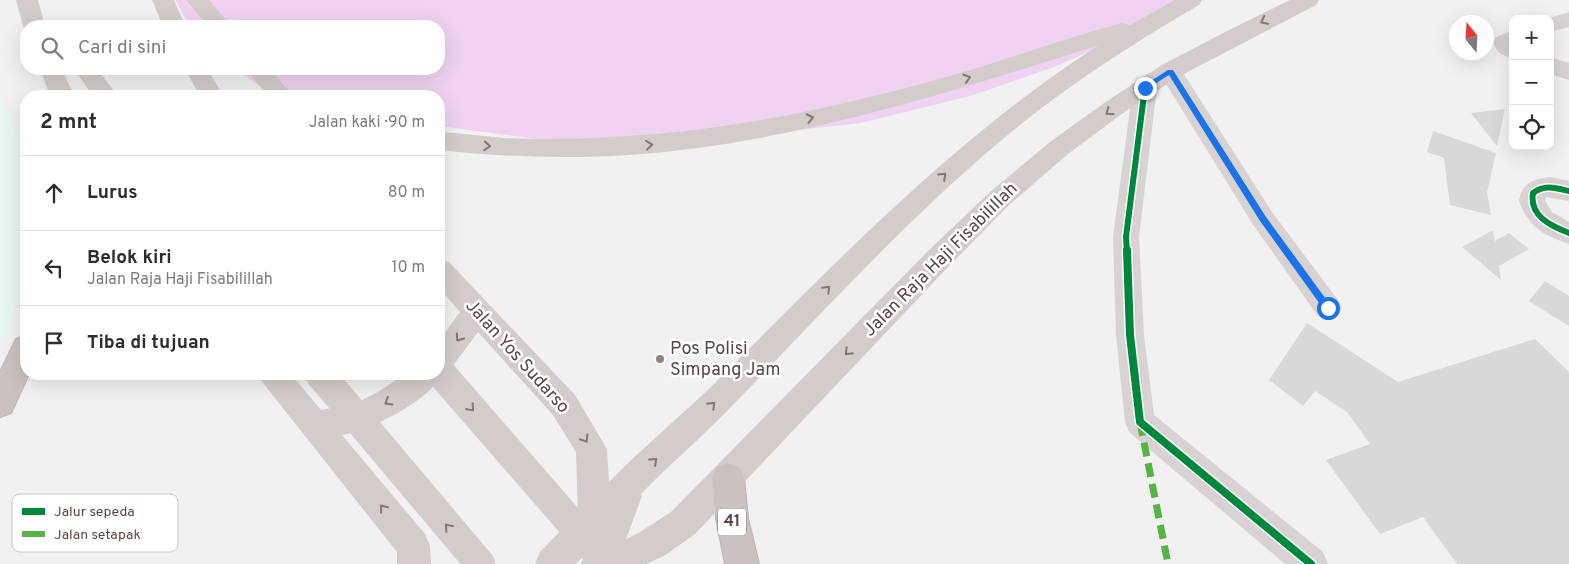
<!DOCTYPE html>
<html lang="id">
<head>
<meta charset="utf-8">
<style>
	body { margin:0; font-family:Overpass,sans-serif; background:#f2f2f3; color:#2b2b33 }
	.controls { position:absolute; right:15px; top:15px; display:grid; overflow:hidden; border-radius:10px; box-shadow:0 5px 20px #0002 }
	.controls button { width:45px; height:45px; display:grid; place-items:center; padding:0; border:0; border-bottom:1px solid #e1e1e2; background:#fff; color:#2b2b33; font:25px sans-serif }
	.compass { position:absolute; left:1449px; top:15px; width:45px; height:45px; border-radius:50%; background:#fff; box-shadow:0 5px 20px #0002; rotate:342deg }
	.stop { position:absolute; width:15px; height:15px; margin:-11px; border:4px solid #1a73e8; border-radius:50%; background:#fff }
	.stop.end { background:#1a73e8; border-color:#fff; box-shadow:0 1px 5px #0008 }
	.list { margin:0; padding:0; list-style:none }
	h2 { display:flex; justify-content:space-between; align-items:center; height:65px; margin:0; padding:0 20px; font-size:21px }
	h2 small { font-size:16px; font-weight:400; color:#7c7c81 }
	.list li { display:grid; grid-template-columns:32px 1fr auto; gap:15px; align-items:center; box-sizing:border-box; height:75px; padding:0 20px; border-top:1px solid #e1e1e2 }
	.list b { display:block; font-size:19px; white-space:nowrap }
	.list p { margin:0; font-size:16px; white-space:nowrap; color:#7c7c81 }
	.list em { font-size:16px; font-style:normal; color:#7c7c81 }
	.icon { flex:none; width:28px; height:28px; fill:none; stroke:currentColor; stroke-width:2; stroke-linecap:round; stroke-linejoin:round }
	.map { position:relative; flex:none; width:1569px; height:564px; overflow:hidden }
	.search { position:absolute; background:#fff; box-shadow:0 5px 20px #0002; left:20px; top:20px; width:425px; height:55px; display:flex; align-items:center; gap:12px; box-sizing:border-box; padding:0 18px; border-radius:20px; color:#7c7c81; font-size:19px }
	.panel { position:absolute; background:#fff; box-shadow:0 5px 20px #0002; left:20px; top:90px; width:425px; height:290px; border-radius:20px }
	.map>svg:first-child { display:block }
	.medical { fill:#e6f8f1 }
	.green { fill:#efd2f2 }
	.building { fill:#dad8d7 }
	.lines { fill:none; stroke-linecap:round; stroke-linejoin:round }
	.highway-casing { stroke:#c0b4b4; stroke-width:2 }
	.minor { fill:#d8d2d2; fill-rule:evenodd }
	.major { fill:#d3cccb; fill-rule:evenodd }
	.highway { fill:#cbc1c0; fill-rule:evenodd }
	.major-bridge { stroke:#d3cccb; stroke-width:30 }
	.quiet { stroke:#58b347; stroke-width:7; stroke-dasharray:14 7; stroke-linecap:butt }
	.cycleway-far1-casing { stroke:#fff; stroke-width:9 }
	.cycleway-casing { stroke:#fff; stroke-width:11 }
	.cycleway-far1 { stroke:#00873e; stroke-width:6 }
	.cycleway { stroke:#00873e; stroke-width:8 }
	.oneway { stroke:#877474 }
	.route { fill:#1a73e8 }
	.poi-dot { fill:#918181; stroke:#fff; stroke-width:2 }
	.labels { text-anchor:middle; dominant-baseline:central; stroke-width:5; stroke-linejoin:round; paint-order:stroke }
	.shield { fill:#fff; stroke:#8e7d7d; stroke-width:1 }
	.shield-label { font-size:16px; font-weight:bold; fill:#5e4545 }
	.street-label { font-size:18px; fill:#5e4545; stroke:#fff }
	.poi-label { font-size:18px; fill:#5e4545; stroke:#fff; text-anchor:start }
	.key { fill:#fff; stroke:#cfc7c7; stroke-width:1 }
	.key-label { font-size:14px; fill:#5e4545 }
</style>
</head>
<body>
<div class="map">
<svg width="1569" height="564" viewBox="0 0 1569 564">
	<rect width="100%" height="100%" fill="#f0f1f0"/>
	<polygon class="medical" points="0,96 26,156 26,256 16,308 0,346"/>
	<polygon class="green" points="175,0 1202,0 1057,66 970,96 861,123 754,135 545,140 439,126 439,96 290,96 262,88 237,69 439,69 439,26 190,26"/>
	<g class="building">
		<polygon points="1505,109 1497,146 1471,113"/>
		<polygon points="1433,131 1496,153 1487,192 1491,215 1450,205 1444,158 1427,152"/>
		<polygon points="1493,230 1495,241 1509,233 1529,249 1499,266 1501,280 1462,247"/>
		<polygon points="1545,281 1569,296 1569,326 1529,301"/>
		<polygon points="1307,323 1398,382 1535,339 1569,372 1569,564 1457,564 1423,517 1380,534 1326,460 1370,444 1347,412 1315,391 1303,406 1269,380"/>
	</g>
	<g class="lines">
		<defs>
			<g id="highway">
				<polygon points="26,335 26,374 29,374 11,413 0,417 0,372 16,339"/>
				<polygon points="728,463 739,467 744,478 748,518 759,564 725,564 716,518 712,478 717,467"/>
			</g>
		</defs>
		<use href="#highway" class="highway-casing"/>
		<g class="minor">
			<polygon points="1569,12 1569,27 1550,32 1550,19 1546,19"/>
			<polygon points="1513,30 1513,60 1498,52 1493,42 1496,37"/>
			<polygon points="1550,57 1569,63 1569,80 1550,74"/>
			<polygon points="1170,63 1178,65 1272,212 1338,300 1342,308 1338,316 1328,320 1318,316 1254,226 1158,71 1162,65"/>
			<polygon points="1145,79 1153,81 1157,87 1139,237 1144,335 1154,415 1323,552 1328,564 1285,564 1129,432 1125,422 1116,335 1113,237 1133,87 1137,81"/>
			<path d="M1551 177 1569 181V201L1546 197 1545 201 1552 212 1569 222V244C1544 235 1528 227 1519 201 1522 182 1534 179 1551 177Z"/>
		</g>
		<g class="major">
			<polygon points="16,0 38,0 45,26 26,26 26,31 23,26"/>
			<polygon points="152,0 174,0 185,26 163,26"/>
			<polygon points="186,0 209,0 231,26 208,26"/>
			<path d="M1175 0H1202L1199 5C1142 38 1087 73 1035 113 923 201 827 308 728 410 700 439 669 465 641 494L642 496 626 539 640 532 671 512 929 250 990 192 1050 142 1107 101 1162 65 1227 31 1290 0H1319L1316 5 1178 77 1123 113 1068 154 1008 206 949 266 695 534 664 556 646 564H581L586 553 576 564H535L540 552 578 513 576 452 553 415 478 332 449 371 442 374C429 402 371 429 342 435L425 534 430 546 431 564H397V552L263 383 258 374H291L321 410 356 403 378 392 405 374H439V341L460 312 439 288V259L449 262 575 395 607 449 609 482C645 445 685 413 722 376 840 258 957 136 1099 45 945 94 790 144 628 155 565 159 502 157 439 150V132C460 133 481 136 503 138 544 140 586 139 627 136 744 129 862 102 974 69 1024 54 1072 36 1122 23L1130 25Z"/>
			<polygon points="40,69 62,69 74,96 50,96"/>
			<polygon points="74,69 97,69 118,96 93,96"/>
			<polygon points="185,69 207,69 224,96 200,96"/>
			<polygon points="246,69 270,69 293,96 268,96"/>
		</g>
		<use href="#highway" class="highway"/>
		<g class="major-bridge">
			<polyline points="439,371 607,564"/>
			<polyline points="320,374 480,564"/>
		</g>
		<polyline class="quiet" points="1140,422 1168,564"/>
		<defs>
			<g id="cycleway-far1">
				<path d="M1569 191C1556 188 1545 184 1533 193 1529 216 1551 226 1569 233"/>
				<polyline points="1127,251 1126,237 1145,87"/>
			</g>
			<polyline id="cycleway" points="1127,250 1130,335 1140,422 1311,564"/>
		</defs>
		<use href="#cycleway-far1" class="cycleway-far1-casing"/>
		<use href="#cycleway" class="cycleway-casing"/>
		<use href="#cycleway-far1" class="cycleway-far1"/>
		<use href="#cycleway" class="cycleway"/>
	</g>
	<defs><path id="oneway-chevron" d="M-2-3.5L2.5 0L-2 3.5" fill="none" stroke-width="1.6" stroke-linecap="round" stroke-linejoin="round" transform="scale(1.25)"/></defs>
	<g class="oneway">
		<use href="#oneway-chevron" transform="translate(1264 21) rotate(153)"/>
		<use href="#oneway-chevron" transform="translate(967 78) rotate(-17)"/>
		<use href="#oneway-chevron" transform="translate(1109 112) rotate(144)"/>
		<use href="#oneway-chevron" transform="translate(810 118) rotate(-12)"/>
		<use href="#oneway-chevron" transform="translate(649 145) rotate(-6)"/>
		<use href="#oneway-chevron" transform="translate(487 146) rotate(4)"/>
		<use href="#oneway-chevron" transform="translate(943 176) rotate(-43)"/>
		<use href="#oneway-chevron" transform="translate(827 289) rotate(-45)"/>
		<use href="#oneway-chevron" transform="translate(459 338) rotate(125)"/>
		<use href="#oneway-chevron" transform="translate(848 352) rotate(134)"/>
		<use href="#oneway-chevron" transform="translate(388 402) rotate(149)"/>
		<use href="#oneway-chevron" transform="translate(712 405) rotate(-45)"/>
		<use href="#oneway-chevron" transform="translate(471 408) rotate(49)"/>
		<use href="#oneway-chevron" transform="translate(585 439) rotate(58)"/>
		<use href="#oneway-chevron" transform="translate(654 461) rotate(-42)"/>
		<use href="#oneway-chevron" transform="translate(383 508) rotate(-129)"/>
		<use href="#oneway-chevron" transform="translate(448 527) rotate(-130)"/>
	</g>
	<polygon class="route" points="1168,70 1173,70 1266,217 1331,306 1331,311 1325,311 1260,221 1169,75 1147,89 1143,89 1143,86"/>
	<circle class="poi-dot" cx="660" cy="359" r="5"/>
	<g class="labels">
		<rect class="shield" x="718" y="508.5" width="28" height="27" rx="4"/>
		<g class="shield-label">
			<text x="732" y="522">41</text>
		</g>
		<g class="street-label">
			<text transform="translate(941 260) rotate(-45)">Jalan Raja Haji Fisabilillah</text>
			<text transform="translate(517 357) rotate(48)">Jalan Yos Sudarso</text>
		</g>
		<g class="poi-label">
			<text x="670" y="349">Pos Polisi<tspan x="670" dy="21">Simpang Jam</tspan></text>
		</g>
	</g>
	<rect x="12" y="494" width="166" height="58" rx="8" class="key"/>
	<rect x="22" y="508" width="23" height="7" fill="#00873e"/>
	<rect x="22" y="531" width="23" height="6" fill="#58b347"/>
	<g class="key-label">
		<text x="54" y="516">Jalur sepeda</text>
		<text x="54" y="539">Jalan setapak</text>
	</g>
</svg>
<div class="controls">
<button>+</button>
<button>−</button>
<button><svg class="icon" aria-label="locate" viewBox="0 0 24 24"><circle cx="12" cy="12" r="6"/><path d="M12 2v4M12 18v4M2 12h4M18 12h4"/></svg></button>
</div>
<svg class="compass" viewBox="-18 -18 36 36"><path d="M0-13l5 13h-10z" fill="#e53935"/><path d="M0 13l5-13h-10z" fill="#7c7c81"/></svg>
<div class="stop" style="left:1328px;top:308px"></div>
<div class="stop end" style="left:1145px;top:88px"></div>
<div class="search"><svg class="icon" aria-label="search" viewBox="0 0 24 24"><circle cx="10" cy="10" r="6"/><path d="M15 15l6 6"/></svg>Cari di sini</div>
<section class="panel">
<h2>2 mnt<small>Jalan kaki · 90 m</small></h2>
<ul class="list">
<li><svg class="icon" aria-label="ahead" viewBox="0 0 24 24"><path d="M12 20V5M6 11l6-6 6 6"/></svg><div><b>Lurus</b></div><em>80 m</em></li>
<li><svg class="icon" aria-label="left" viewBox="0 0 24 24"><path d="M17 20v-9H6M10 6l-5 5 5 5"/></svg><div><b>Belok kiri</b><p>Jalan Raja Haji Fisabilillah</p></div><em>10 m</em></li>
<li><svg class="icon" aria-label="arrive" viewBox="0 0 24 24"><path d="M6 21V4h12l-3 4 3 4H6"/></svg><div><b>Tiba di tujuan</b></div></li>
</ul>
</section>
</div>
</body>
</html>
